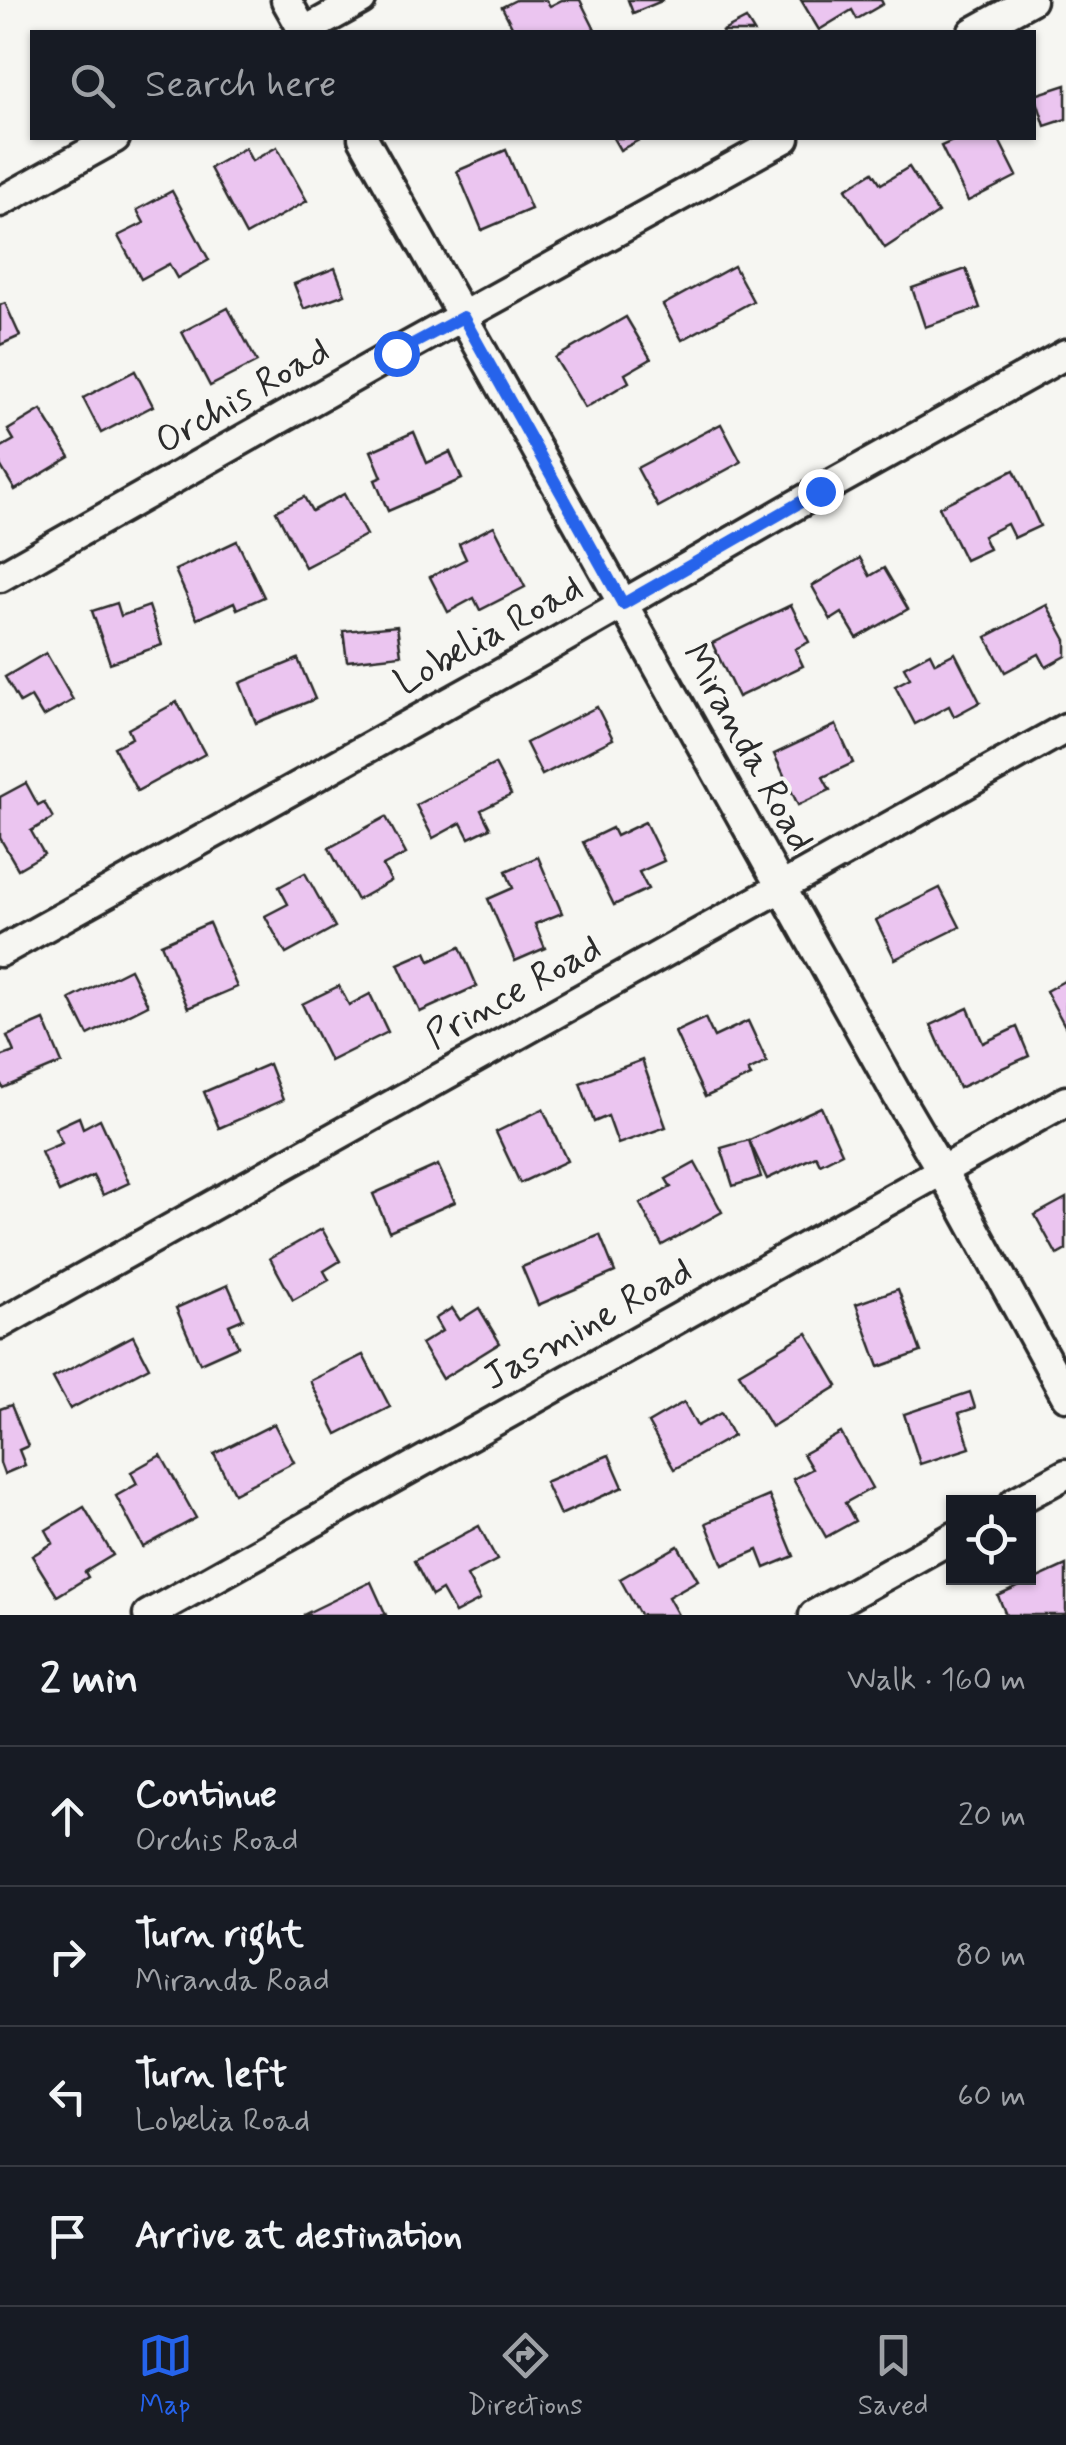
<!DOCTYPE html>
<html lang="en">
<head>
<meta charset="utf-8">
<style>
	body { margin:0; font-family:Mynerve,sans-serif; background:#242831; color:#f1f3f6 }
	.controls { position:absolute; right:30px; bottom:30px; display:grid; overflow:hidden; border-radius:0px; box-shadow:0 2px 8px #0004 }
	.controls button { width:90px; height:90px; display:grid; place-items:center; padding:0; border:0; border-bottom:2px solid #363941; background:#171b24; color:#f1f3f6; font:50px sans-serif }
	.stop { position:absolute; width:30px; height:30px; margin:-22px; border:8px solid #2563eb; border-radius:50%; background:#fff }
	.stop.end { background:#2563eb; border-color:#fff; box-shadow:0 2px 10px #0008 }
	.list { margin:0; padding:0; list-style:none }
	h2 { display:flex; justify-content:space-between; align-items:center; height:130px; margin:0; padding:0 40px; font-size:42px }
	h2 small { font-size:32px; font-weight:400; color:#9ea1a6 }
	.list li { display:grid; grid-template-columns:65px 1fr auto; gap:30px; align-items:center; box-sizing:border-box; height:140px; padding:0 40px; border-top:2px solid #363941 }
	.list b { display:block; font-size:38px; white-space:nowrap }
	.list p { margin:0; font-size:32px; white-space:nowrap; color:#9ea1a6 }
	.list em { font-size:32px; font-style:normal; color:#9ea1a6 }
	.icon { flex:none; width:55px; height:55px; fill:none; stroke:currentColor; stroke-width:2; stroke-linecap:round; stroke-linejoin:round }
	.map { position:relative; flex:none; width:1066px; height:1615px; overflow:hidden }
	.search { position:absolute; background:#171b24; box-shadow:0 2px 8px #0004; left:30px; right:30px; top:30px; height:110px; display:flex; align-items:center; gap:25px; box-sizing:border-box; padding:0 35px; border-radius:0px; color:#9ea1a6; font-size:38px }
	.sheet { height:690px; background:#171b24 }
	nav { display:flex; justify-content:space-around; align-items:center; box-sizing:border-box; height:140px; border-top:2px solid #363941; background:#171b24; font-size:28px; color:#9ea1a6 }
	nav a { display:grid; justify-items:center; gap:5px }
	nav .on { color:#2563eb }
	.map>svg:first-child { display:block }
	.building { fill:#ebc5f0; stroke:#2b2b2b; stroke-width:2.5 }
	.lines { fill:none; stroke-linecap:round; stroke-linejoin:round }
	.street-casing { stroke:#2b2b2b; stroke-width:35 }
	.street { stroke:#f6f6f2; stroke-width:28 }
	.route { stroke:#2563eb; stroke-width:12 }
	.labels { text-anchor:middle; dominant-baseline:central; stroke-width:8; stroke-linejoin:round; paint-order:stroke }
	.street-label { font-size:38px; fill:#2b2b2b; stroke:#f6f6f2 }
</style>
</head>
<body>
<div class="map">
<svg width="1066" height="1615" viewBox="0 0 1066 1615">
	<rect width="100%" height="100%" fill="#f6f6f2"/>
	<filter id="ink" filterUnits="userSpaceOnUse"><feTurbulence type="fractalNoise" baseFrequency=".01" numOctaves="2"/><feDisplacementMap in="SourceGraphic" scale="20" xChannelSelector="R" yChannelSelector="G"/><feConvolveMatrix kernelMatrix="1 2 1 2 8 2 1 2 1" color-interpolation-filters="sRGB"/></filter>
	<g filter="url(#ink)">
		<g class="building">
			<polygon points="516,0 546,0 550,6 562,0 580,0 596,32 515,32 502,7"/>
			<polygon points="628,0 662,0 662,1 633,13"/>
			<polygon points="801,0 881,0 883,4 857,19 852,10 819,30"/>
			<polygon points="746,19 754,32 721,32"/>
			<polygon points="1066,85 1066,119 1045,126 1035,95"/>
			<polygon points="613,138 643,138 620,150"/>
			<polygon points="959,138 998,138 1017,176 968,201 941,146"/>
			<polygon points="277,147 307,201 246,235 210,168 245,148 252,161"/>
			<polygon points="506,150 531,209 482,230 457,171"/>
			<polygon points="909,167 938,213 885,248 846,189 873,172 881,184"/>
			<polygon points="172,191 209,260 177,278 169,264 141,279 118,236 144,223 137,210"/>
			<polygon points="734,266 753,301 682,340 663,305"/>
			<polygon points="335,268 345,294 304,309 294,284"/>
			<polygon points="966,269 980,308 925,327 912,288"/>
			<polygon points="5,303 20,336 0,345 0,305"/>
			<polygon points="228,308 257,362 210,386 182,332"/>
			<polygon points="626,317 651,359 625,374 629,382 585,408 555,358"/>
			<polygon points="135,371 153,406 101,433 83,398"/>
			<polygon points="41,410 70,457 15,490 0,465 0,448 14,440 8,430"/>
			<polygon points="721,424 741,462 658,507 637,468"/>
			<polygon points="414,432 427,463 450,452 462,479 388,511 375,480 382,477 371,451"/>
			<polygon points="1014,470 1040,526 1014,538 1007,524 983,536 989,549 965,560 939,507"/>
			<polygon points="344,494 366,535 305,567 276,511 304,497 312,511"/>
			<polygon points="494,526 525,587 480,610 474,598 448,612 430,577 466,559 459,544"/>
			<polygon points="237,541 264,597 237,609 234,602 197,619 175,570"/>
			<polygon points="860,558 870,576 884,568 908,609 857,638 842,613 831,620 812,586"/>
			<polygon points="117,603 121,616 149,606 162,645 110,663 92,611"/>
			<polygon points="791,605 809,642 795,649 803,666 738,697 712,643"/>
			<polygon points="1047,605 1066,640 1066,656 1046,667 1039,654 1005,672 986,637"/>
			<polygon points="397,626 401,655 347,661 343,631"/>
			<polygon points="46,653 73,700 43,717 31,697 20,703 5,677"/>
			<polygon points="930,653 935,663 955,653 980,702 954,716 949,706 915,724 895,686 910,678 904,667"/>
			<polygon points="298,659 315,699 256,723 240,683"/>
			<polygon points="177,702 205,754 137,791 114,747 132,738 128,729"/>
			<polygon points="597,707 613,739 542,775 526,743"/>
			<polygon points="836,725 853,763 823,777 830,790 798,805 774,754"/>
			<polygon points="495,764 511,795 481,810 490,828 469,838 461,823 433,838 416,805"/>
			<polygon points="26,783 38,805 44,802 53,818 31,831 44,854 18,869 0,838 0,797"/>
			<polygon points="386,817 406,854 383,866 391,881 357,900 329,848"/>
			<polygon points="645,822 664,861 639,872 648,889 614,905 583,842 612,828 616,836"/>
			<polygon points="538,857 562,913 535,924 545,948 515,961 488,899 513,888 506,871"/>
			<polygon points="305,873 335,927 286,954 265,916 288,904 279,887"/>
			<polygon points="940,888 960,927 895,959 876,920"/>
			<polygon points="209,923 237,987 188,1008 161,944"/>
			<polygon points="460,947 477,986 420,1012 398,964 426,952 430,961"/>
			<polygon points="130,969 148,1005 88,1035 70,999"/>
			<polygon points="1066,980 1066,1028 1046,991"/>
			<polygon points="339,986 349,1005 370,994 388,1032 330,1061 302,1004"/>
			<polygon points="968,1008 983,1043 1017,1027 1029,1056 959,1088 931,1025"/>
			<polygon points="705,1018 714,1037 748,1021 767,1062 748,1071 751,1076 705,1097 675,1032"/>
			<polygon points="44,1020 62,1063 3,1088 0,1082 0,1057 14,1052 7,1036"/>
			<polygon points="642,1060 666,1127 618,1144 608,1116 594,1122 580,1083"/>
			<polygon points="269,1064 283,1100 219,1128 204,1092"/>
			<polygon points="821,1107 842,1153 820,1164 816,1156 767,1179 749,1140"/>
			<polygon points="543,1109 567,1161 520,1183 496,1132"/>
			<polygon points="79,1117 83,1128 100,1119 129,1183 103,1195 93,1176 59,1192 41,1152 62,1143 55,1128"/>
			<polygon points="749,1140 761,1177 733,1186 721,1148"/>
			<polygon points="695,1163 722,1212 662,1245 640,1204 671,1187 666,1179"/>
			<polygon points="438,1165 455,1202 389,1231 373,1194"/>
			<polygon points="1066,1198 1066,1250 1057,1255 1035,1215"/>
			<polygon points="322,1229 340,1261 324,1271 329,1280 293,1300 270,1258"/>
			<polygon points="600,1235 615,1272 538,1305 522,1267"/>
			<polygon points="228,1285 243,1319 229,1325 238,1346 200,1363 176,1308"/>
			<polygon points="898,1289 921,1352 879,1367 856,1304"/>
			<polygon points="452,1308 460,1320 479,1308 500,1343 442,1379 421,1344 442,1331 435,1319"/>
			<polygon points="807,1333 838,1386 771,1427 739,1373"/>
			<polygon points="133,1336 149,1367 70,1409 53,1378"/>
			<polygon points="363,1355 390,1407 337,1434 310,1381"/>
			<polygon points="970,1392 975,1408 959,1413 970,1448 920,1464 904,1414"/>
			<polygon points="684,1402 697,1426 721,1413 733,1436 674,1469 648,1423"/>
			<polygon points="11,1405 28,1446 19,1450 25,1465 4,1474 0,1463 0,1409"/>
			<polygon points="274,1424 294,1462 234,1493 214,1454"/>
			<polygon points="841,1433 872,1488 845,1503 855,1521 826,1537 793,1479 812,1469 803,1454"/>
			<polygon points="161,1455 196,1518 143,1547 116,1496 137,1484 131,1472"/>
			<polygon points="609,1455 623,1487 560,1515 545,1482"/>
			<polygon points="769,1496 794,1556 765,1568 758,1550 723,1565 706,1523"/>
			<polygon points="84,1507 113,1555 85,1572 88,1577 57,1596 32,1556 53,1543 46,1530"/>
			<polygon points="479,1526 497,1560 467,1576 480,1600 455,1613 442,1590 432,1596 414,1561"/>
			<polygon points="678,1546 698,1580 668,1597 678,1615 640,1615 620,1579"/>
			<polygon points="1066,1565 1066,1615 1006,1615 998,1596"/>
			<polygon points="371,1582 386,1615 303,1615"/>
		</g>
		<g class="lines">
			<defs>
				<g id="street">
					<polyline points="286,0 304,32"/>
					<polyline points="303,32 361,0"/>
					<polyline points="973,32 1031,0"/>
					<polyline points="363,138 897,1095 961,1204 1066,1396"/>
					<polyline points="0,202 115,138"/>
					<polyline points="0,577 396,353 785,138"/>
					<polyline points="0,952 529,658 820,491 1066,354"/>
					<polyline points="0,1324 1066,728"/>
					<polyline points="1015,1502 1066,1474"/>
					<polyline points="148,1615 1066,1101"/>
					<polyline points="814,1615 954,1537"/>
				</g>
			</defs>
			<use href="#street" class="street-casing"/>
			<use href="#street" class="street"/>
		</g>
	</g>
	<g class="lines" filter="url(#ink)">
		<polyline class="route" points="396,353 463,317 623,604 820,491"/>
	</g>
	<g class="labels">
		<g class="street-label">
			<text transform="translate(243 397) rotate(-30)">Orchis Road</text>
			<text transform="translate(489 636) rotate(-29)">Lobelia Road</text>
			<text transform="translate(747 748) rotate(61)">Miranda Road</text>
			<text transform="translate(514 993) rotate(-29)">Prince Road</text>
			<text transform="translate(588 1325) rotate(-29)">Jasmine Road</text>
		</g>
	</g>
</svg>
<div class="controls">
<button><svg class="icon" aria-label="locate" viewBox="0 0 24 24"><circle cx="12" cy="12" r="6"/><path d="M12 2v4M12 18v4M2 12h4M18 12h4"/></svg></button>
</div>
<div class="stop" style="left:396px;top:353px"></div>
<div class="stop end" style="left:820px;top:491px"></div>
<div class="search"><svg class="icon" aria-label="search" viewBox="0 0 24 24"><circle cx="10" cy="10" r="6"/><path d="M15 15l6 6"/></svg>Search here</div>
</div>
<section class="sheet">
<h2>2 min<small>Walk · 160 m</small></h2>
<ul class="list">
<li><svg class="icon" aria-label="ahead" viewBox="0 0 24 24"><path d="M12 20V5M6 11l6-6 6 6"/></svg><div><b>Continue</b><p>Orchis Road</p></div><em>20 m</em></li>
<li><svg class="icon" aria-label="right" viewBox="0 0 24 24"><path d="M7 20v-9h11M14 6l5 5-5 5"/></svg><div><b>Turn right</b><p>Miranda Road</p></div><em>80 m</em></li>
<li><svg class="icon" aria-label="left" viewBox="0 0 24 24"><path d="M17 20v-9H6M10 6l-5 5 5 5"/></svg><div><b>Turn left</b><p>Lobelia Road</p></div><em>60 m</em></li>
<li><svg class="icon" aria-label="arrive" viewBox="0 0 24 24"><path d="M6 21V4h12l-3 4 3 4H6"/></svg><div><b>Arrive at destination</b></div></li>
</ul>
</section>
<nav>
<a class="on"><svg class="icon" aria-label="map" viewBox="0 0 24 24"><path d="M3 6l6-2 6 2 6-2v14l-6 2-6-2-6 2zM9 4v14M15 6v14"/></svg>Map</a>
<a><svg class="icon" aria-label="directions" viewBox="0 0 24 24"><path d="M12 3l9 9-9 9-9-9zM9 14v-3h6M13 9l2 2-2 2"/></svg>Directions</a>
<a><svg class="icon" aria-label="saved" viewBox="0 0 24 24"><path d="M7 4h10v16l-5-4-5 4z"/></svg>Saved</a>
</nav>
</body>
</html>
